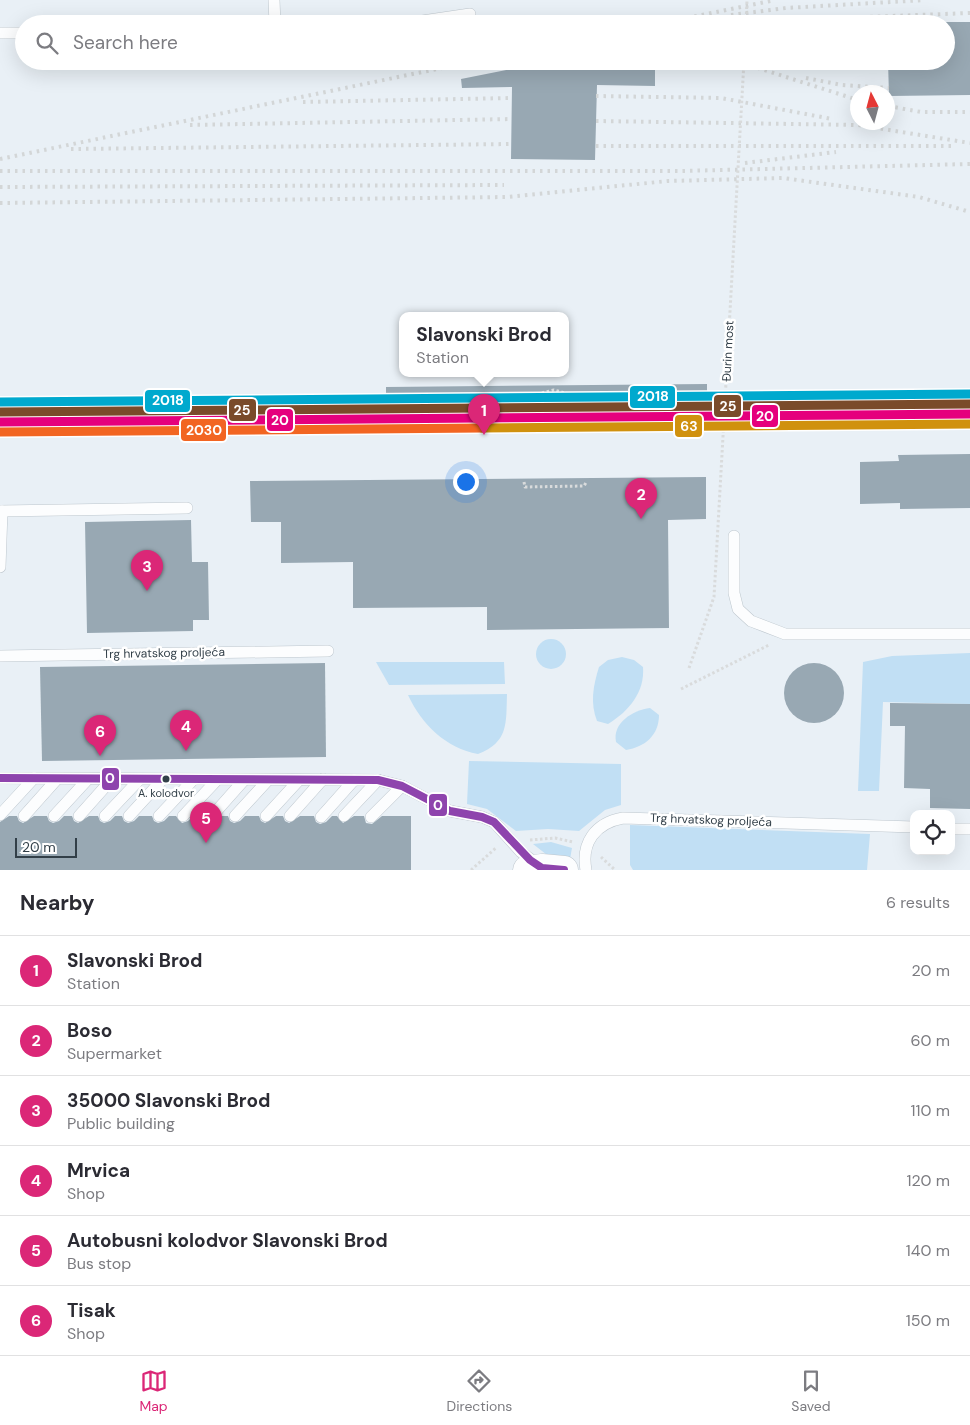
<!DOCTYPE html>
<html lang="en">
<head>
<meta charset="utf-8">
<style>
	body { margin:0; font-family:"DM Sans",sans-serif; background:#f2f2f3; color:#2b2b33 }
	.controls { position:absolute; right:15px; bottom:15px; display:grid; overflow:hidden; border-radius:10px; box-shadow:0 5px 20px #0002 }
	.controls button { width:45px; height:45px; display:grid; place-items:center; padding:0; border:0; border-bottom:1px solid #e1e1e2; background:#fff; color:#2b2b33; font:25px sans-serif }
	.compass { position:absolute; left:850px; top:85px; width:45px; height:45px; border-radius:50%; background:#fff; box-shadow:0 5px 20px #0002; rotate:354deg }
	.scale { position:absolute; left:15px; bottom:12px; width:62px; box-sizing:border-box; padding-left:5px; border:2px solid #323f48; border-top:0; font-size:14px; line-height:18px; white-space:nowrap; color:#323f48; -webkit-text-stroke:4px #fff; paint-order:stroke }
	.you { position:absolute; left:465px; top:481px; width:18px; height:18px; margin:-12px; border:4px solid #fff; border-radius:50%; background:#1a73e8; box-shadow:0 0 0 8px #1a73e833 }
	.badge { display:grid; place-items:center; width:32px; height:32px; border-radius:50%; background:#db2777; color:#fff; font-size:16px; font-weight:700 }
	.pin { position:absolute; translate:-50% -41px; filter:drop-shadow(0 1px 2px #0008) }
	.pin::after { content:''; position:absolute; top:26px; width:18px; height:15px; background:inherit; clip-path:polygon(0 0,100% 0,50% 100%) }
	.popup { position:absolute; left:399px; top:312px; width:170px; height:65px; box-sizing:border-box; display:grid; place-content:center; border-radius:10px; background:#fff; filter:drop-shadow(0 1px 4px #0005); font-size:16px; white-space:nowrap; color:#7c7c81 }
	.popup b { font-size:19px; color:#2b2b33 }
	.popup::after { content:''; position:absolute; left:50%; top:100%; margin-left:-10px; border:10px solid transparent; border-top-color:#fff }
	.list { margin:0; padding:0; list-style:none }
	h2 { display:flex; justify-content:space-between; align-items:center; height:65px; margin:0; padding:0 20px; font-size:21px }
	h2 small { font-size:16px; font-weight:400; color:#7c7c81 }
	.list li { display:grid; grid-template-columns:32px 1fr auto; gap:15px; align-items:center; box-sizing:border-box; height:70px; padding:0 20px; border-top:1px solid #e1e1e2 }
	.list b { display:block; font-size:19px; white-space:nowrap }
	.list p { margin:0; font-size:16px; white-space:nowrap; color:#7c7c81 }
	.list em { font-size:16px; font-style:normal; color:#7c7c81 }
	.icon { flex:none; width:28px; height:28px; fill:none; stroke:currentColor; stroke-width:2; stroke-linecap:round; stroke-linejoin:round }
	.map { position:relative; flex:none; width:970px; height:870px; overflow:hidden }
	.search { position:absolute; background:#fff; box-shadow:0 5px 20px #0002; left:15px; right:15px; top:15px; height:55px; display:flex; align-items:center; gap:12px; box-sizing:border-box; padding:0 18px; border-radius:28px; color:#7c7c81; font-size:19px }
	.sheet { height:485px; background:#fff }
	nav { display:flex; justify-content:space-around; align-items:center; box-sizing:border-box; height:70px; border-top:1px solid #e1e1e2; background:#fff; font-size:14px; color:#7c7c81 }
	nav a { display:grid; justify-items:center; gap:2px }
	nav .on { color:#db2777 }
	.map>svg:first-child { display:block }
	.green { fill:#c1dff4 }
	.building { fill:#98a8b3 }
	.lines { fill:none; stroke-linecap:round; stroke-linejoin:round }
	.lane-casing { stroke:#bec7ce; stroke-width:12 }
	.primary-casing { stroke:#bec7ce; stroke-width:29 }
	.path { stroke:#d9dbdc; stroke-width:3; stroke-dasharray:2.5 2.5; stroke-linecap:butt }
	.lane { stroke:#fcfdfe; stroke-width:11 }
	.primary { stroke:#fcfdfe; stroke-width:28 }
	.rail { stroke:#d3d6d7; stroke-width:4; stroke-dasharray:2.5 5; stroke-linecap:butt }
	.path-bridge { stroke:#d9dbdc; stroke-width:3; stroke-dasharray:2.5 2.5; stroke-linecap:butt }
	.bus-1-casing { stroke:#fff; stroke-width:11 }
	.bus-1 { stroke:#8e44ad; stroke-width:8 }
	.rail-1-casing { stroke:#fff; stroke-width:12 }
	.rail-2-casing { stroke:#fff; stroke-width:12 }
	.rail-3-casing { stroke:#fff; stroke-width:12 }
	.rail-4-casing { stroke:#fff; stroke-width:12 }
	.rail-5-casing { stroke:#fff; stroke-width:12 }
	.rail-1 { stroke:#7a4b2a; stroke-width:9 }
	.rail-2 { stroke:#e5007d; stroke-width:9 }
	.rail-3 { stroke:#00a9ce; stroke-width:9 }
	.rail-4 { stroke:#d0910e; stroke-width:9 }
	.rail-5 { stroke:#f26522; stroke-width:9 }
	.bus-dot { fill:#323f48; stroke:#fff; stroke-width:2 }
	.labels { text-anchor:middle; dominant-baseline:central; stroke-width:5; stroke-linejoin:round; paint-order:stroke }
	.bus-label { font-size:11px; fill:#323f48; stroke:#fff }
	.street-label { font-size:12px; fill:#323f48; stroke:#fff }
	.line-badge { stroke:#fff; stroke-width:2 }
	.badge-label { font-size:14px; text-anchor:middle; font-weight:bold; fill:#fff }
</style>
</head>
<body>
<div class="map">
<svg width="970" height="870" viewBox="0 0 970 870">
	<rect width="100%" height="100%" fill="#e9f0f6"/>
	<g class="green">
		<circle cx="551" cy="654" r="15"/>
		<polygon points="970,653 970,704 883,702 879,791 858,791 863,662 892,656"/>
		<path d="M622 657 634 660 643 667C645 692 629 711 608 724L597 721C590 703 593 686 599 667L608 660Z"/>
		<polygon points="376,662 504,662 505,684 389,685"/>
		<path d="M507 694C506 723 509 742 478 754 446 748 422 725 408 695Z"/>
		<path d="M650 708 659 715C659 735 645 747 626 750L616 742C612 723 633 710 650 708Z"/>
		<polygon points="469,761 621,764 621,805 605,810 579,831 548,829 516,831 487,809 467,804"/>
		<polygon points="630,825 870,834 867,870 633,870 630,865"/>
		<polygon points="551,842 572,848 570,859 551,858 533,844"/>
	</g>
	<g class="building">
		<polygon points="946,22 970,22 970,95 889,96 888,61 946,61"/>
		<polygon points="542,63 655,65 655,86 597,85 595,160 511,159 512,87 462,88 461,79"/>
		<polygon points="707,384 707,401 386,404 386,387"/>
		<polygon points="970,454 970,508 900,509 900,503 860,504 860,462 899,461 898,455"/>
		<polygon points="706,477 706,519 668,520 669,628 487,630 487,607 353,608 353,562 281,563 281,522 251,522 250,481"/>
		<polygon points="191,520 192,562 208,562 209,620 193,620 193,631 87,633 85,522"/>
		<circle cx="814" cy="693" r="30"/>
		<polygon points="325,663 326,757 42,761 40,667"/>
		<polygon points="890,703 970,704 970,809 930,808 930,789 904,788 905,726 890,726"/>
		<polygon points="9,816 17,816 19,821 23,823 34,816 47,816 49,821 53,823 59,821 64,816 72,816 74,821 78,823 89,816 98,816 100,821 104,823 110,821 115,816 122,816 124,821 128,823 134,821 139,816 152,816 154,821 158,823 164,821 169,816 176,816 182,823 188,821 193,816 205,816 207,821 211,823 222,816 228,816 230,821 234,823 240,821 245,816 259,816 261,821 265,823 276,816 283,816 285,821 289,823 300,816 314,816 316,822 320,824 326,822 332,816 337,816 343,823 354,816 364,816 366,823 372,824 382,816 411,816 411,870 0,870 0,822"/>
	</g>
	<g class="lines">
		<defs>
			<g id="lane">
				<polyline points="274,0 275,24"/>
				<polyline points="402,24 470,14"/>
				<polyline points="0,33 24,33"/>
				<polyline points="0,511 187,508"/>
				<polyline points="734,536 734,593 738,609 751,621 785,634 970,634"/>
				<polyline points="0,567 2,511"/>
				<polyline points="0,656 328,651"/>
				<polyline points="0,778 378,780 402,786 450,811 482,817 494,822 521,852 538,865"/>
				<polyline points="0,815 34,778"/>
				<polyline points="24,816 57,779"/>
				<polyline points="54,816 88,779"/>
				<polyline points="79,816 112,779"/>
				<polyline points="105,816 140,779"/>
				<polyline points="129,816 162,780"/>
				<polyline points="159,816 193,780"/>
				<polyline points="183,816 217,780"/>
				<polyline points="212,816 244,780"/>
				<polyline points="235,816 268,780"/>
				<polyline points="266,816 299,780"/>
				<polyline points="290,816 323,779"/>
				<polyline points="344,816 378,780"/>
				<polyline points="321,817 354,780"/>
				<polyline points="371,817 402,786"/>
				<polyline points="951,829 970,829"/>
				<path d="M586 870C581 843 595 823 623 818L914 827"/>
			</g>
			<polyline id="primary" points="527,870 542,868 564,870"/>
		</defs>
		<use href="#lane" class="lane-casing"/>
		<use href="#primary" class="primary-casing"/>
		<g class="path">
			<polyline points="537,394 554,390 569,394"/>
			<polyline points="524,482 525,487 584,486 587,481"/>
			<polyline points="681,689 769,645"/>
			<polyline points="530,840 555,838 573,842"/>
			<polyline points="601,857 615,870"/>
			<polyline points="471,870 497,847"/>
		</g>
		<use href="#lane" class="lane"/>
		<use href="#primary" class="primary"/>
		<g class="rail">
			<polyline points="731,15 786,8 925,0"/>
			<polyline points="687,18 775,0"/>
			<polyline points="664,24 689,21"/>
			<polyline points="683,24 970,13"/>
			<polyline points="736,61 858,100"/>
			<polyline points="821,61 861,66 888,66"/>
			<polyline points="806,78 842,85 889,88"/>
			<polyline points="596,96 721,98 832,119"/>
			<polyline points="303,102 512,98"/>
			<polyline points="888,106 921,112 970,112"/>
			<polyline points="596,121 858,125 970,143"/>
			<polyline points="190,125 512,119"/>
			<polyline points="596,146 953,146"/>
			<polyline points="71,149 511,144"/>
			<polyline points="0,159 476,61"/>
			<polyline points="745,163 836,152"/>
			<polyline points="0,171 681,171 970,164"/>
			<polyline points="0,187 504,185"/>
			<polyline points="0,203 508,197 668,181 783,178 919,197 970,212"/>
			<polyline points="0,428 970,419"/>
		</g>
		<g class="path-bridge">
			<polyline points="746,24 747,0"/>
			<polyline points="689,668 714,597 744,61"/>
		</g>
		<defs>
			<polyline id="bus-1" points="0,778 378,780 402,786 450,811 482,817 494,822 530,860 542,868 564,870"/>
		</defs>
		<use href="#bus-1" class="bus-1-casing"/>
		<use href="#bus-1" class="bus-1"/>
		<defs>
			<polyline id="rail-1" points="0,412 970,404"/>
			<polyline id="rail-2" points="0,422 970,414"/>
			<polyline id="rail-3" points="0,402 970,394"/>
			<polyline id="rail-4" points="482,428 970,424"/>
			<polyline id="rail-5" points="0,432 482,428"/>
		</defs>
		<use href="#rail-1" class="rail-1-casing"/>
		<use href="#rail-2" class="rail-2-casing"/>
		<use href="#rail-3" class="rail-3-casing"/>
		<use href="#rail-4" class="rail-4-casing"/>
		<use href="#rail-5" class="rail-5-casing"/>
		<use href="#rail-1" class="rail-1"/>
		<use href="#rail-2" class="rail-2"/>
		<use href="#rail-3" class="rail-3"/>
		<use href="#rail-4" class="rail-4"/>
		<use href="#rail-5" class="rail-5"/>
	</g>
	<circle class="bus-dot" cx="166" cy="779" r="4.5"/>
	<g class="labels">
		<g class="bus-label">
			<text x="166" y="793">A. kolodvor</text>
		</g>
		<g class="street-label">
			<text transform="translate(728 351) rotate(-87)">Đurin most</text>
			<text transform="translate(164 653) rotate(-1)">Trg hrvatskog proljeća</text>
			<text transform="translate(711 820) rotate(2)">Trg hrvatskog proljeća</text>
		</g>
	</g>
	<g class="line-badge">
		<rect x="629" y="385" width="47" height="24" rx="5" fill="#00a9ce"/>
		<rect x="144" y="389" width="47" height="24" rx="5" fill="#00a9ce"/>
		<rect x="713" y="394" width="29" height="24" rx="5" fill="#7a4b2a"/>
		<rect x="228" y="398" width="29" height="24" rx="5" fill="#7a4b2a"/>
		<rect x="751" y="404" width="28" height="24" rx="5" fill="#e5007d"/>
		<rect x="266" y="408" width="28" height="24" rx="5" fill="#e5007d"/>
		<rect x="674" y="414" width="29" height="24" rx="5" fill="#d0910e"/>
		<rect x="180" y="418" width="47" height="24" rx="5" fill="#f26522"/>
		<rect x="101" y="767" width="19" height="24" rx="5" fill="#8e44ad"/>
		<rect x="428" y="793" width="20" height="24" rx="5" fill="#8e44ad"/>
	</g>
	<g class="badge-label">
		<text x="653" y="401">2018</text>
		<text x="168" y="405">2018</text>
		<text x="728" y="411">25</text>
		<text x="242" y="415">25</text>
		<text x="765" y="421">20</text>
		<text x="280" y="425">20</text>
		<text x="689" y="431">63</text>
		<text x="204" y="435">2030</text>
		<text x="110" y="783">0</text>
		<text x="438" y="810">0</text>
	</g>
</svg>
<div class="controls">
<button><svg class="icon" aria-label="locate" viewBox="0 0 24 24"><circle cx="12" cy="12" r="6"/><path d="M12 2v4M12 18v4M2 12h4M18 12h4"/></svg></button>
</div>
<svg class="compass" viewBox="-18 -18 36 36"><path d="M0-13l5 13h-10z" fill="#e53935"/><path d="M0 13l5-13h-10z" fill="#7c7c81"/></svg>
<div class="scale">20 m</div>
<div class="you"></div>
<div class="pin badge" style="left:484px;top:435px">1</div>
<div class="popup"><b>Slavonski Brod</b>Station</div>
<div class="pin badge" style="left:641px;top:519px">2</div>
<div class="pin badge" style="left:147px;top:591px">3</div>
<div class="pin badge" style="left:186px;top:751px">4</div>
<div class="pin badge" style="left:206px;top:843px">5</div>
<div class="pin badge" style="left:100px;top:756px">6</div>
<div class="search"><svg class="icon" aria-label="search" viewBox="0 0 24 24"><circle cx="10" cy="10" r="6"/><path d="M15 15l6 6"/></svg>Search here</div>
</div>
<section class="sheet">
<h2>Nearby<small>6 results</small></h2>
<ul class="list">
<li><span class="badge">1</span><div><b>Slavonski Brod</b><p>Station</p></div><em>20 m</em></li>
<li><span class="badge">2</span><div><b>Boso</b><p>Supermarket</p></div><em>60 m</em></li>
<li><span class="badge">3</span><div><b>35000 Slavonski Brod</b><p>Public building</p></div><em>110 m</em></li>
<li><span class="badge">4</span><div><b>Mrvica</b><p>Shop</p></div><em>120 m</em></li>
<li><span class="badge">5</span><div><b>Autobusni kolodvor Slavonski Brod</b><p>Bus stop</p></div><em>140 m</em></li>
<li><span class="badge">6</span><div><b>Tisak</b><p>Shop</p></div><em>150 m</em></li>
</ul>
</section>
<nav>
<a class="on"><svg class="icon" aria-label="map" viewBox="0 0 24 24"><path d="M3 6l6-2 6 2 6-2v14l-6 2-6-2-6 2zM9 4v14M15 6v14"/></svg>Map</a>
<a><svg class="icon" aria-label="directions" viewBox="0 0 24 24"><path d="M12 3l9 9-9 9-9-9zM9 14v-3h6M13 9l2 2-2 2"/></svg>Directions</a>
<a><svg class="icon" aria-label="saved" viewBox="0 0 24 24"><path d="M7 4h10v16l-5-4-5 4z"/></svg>Saved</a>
</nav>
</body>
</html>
